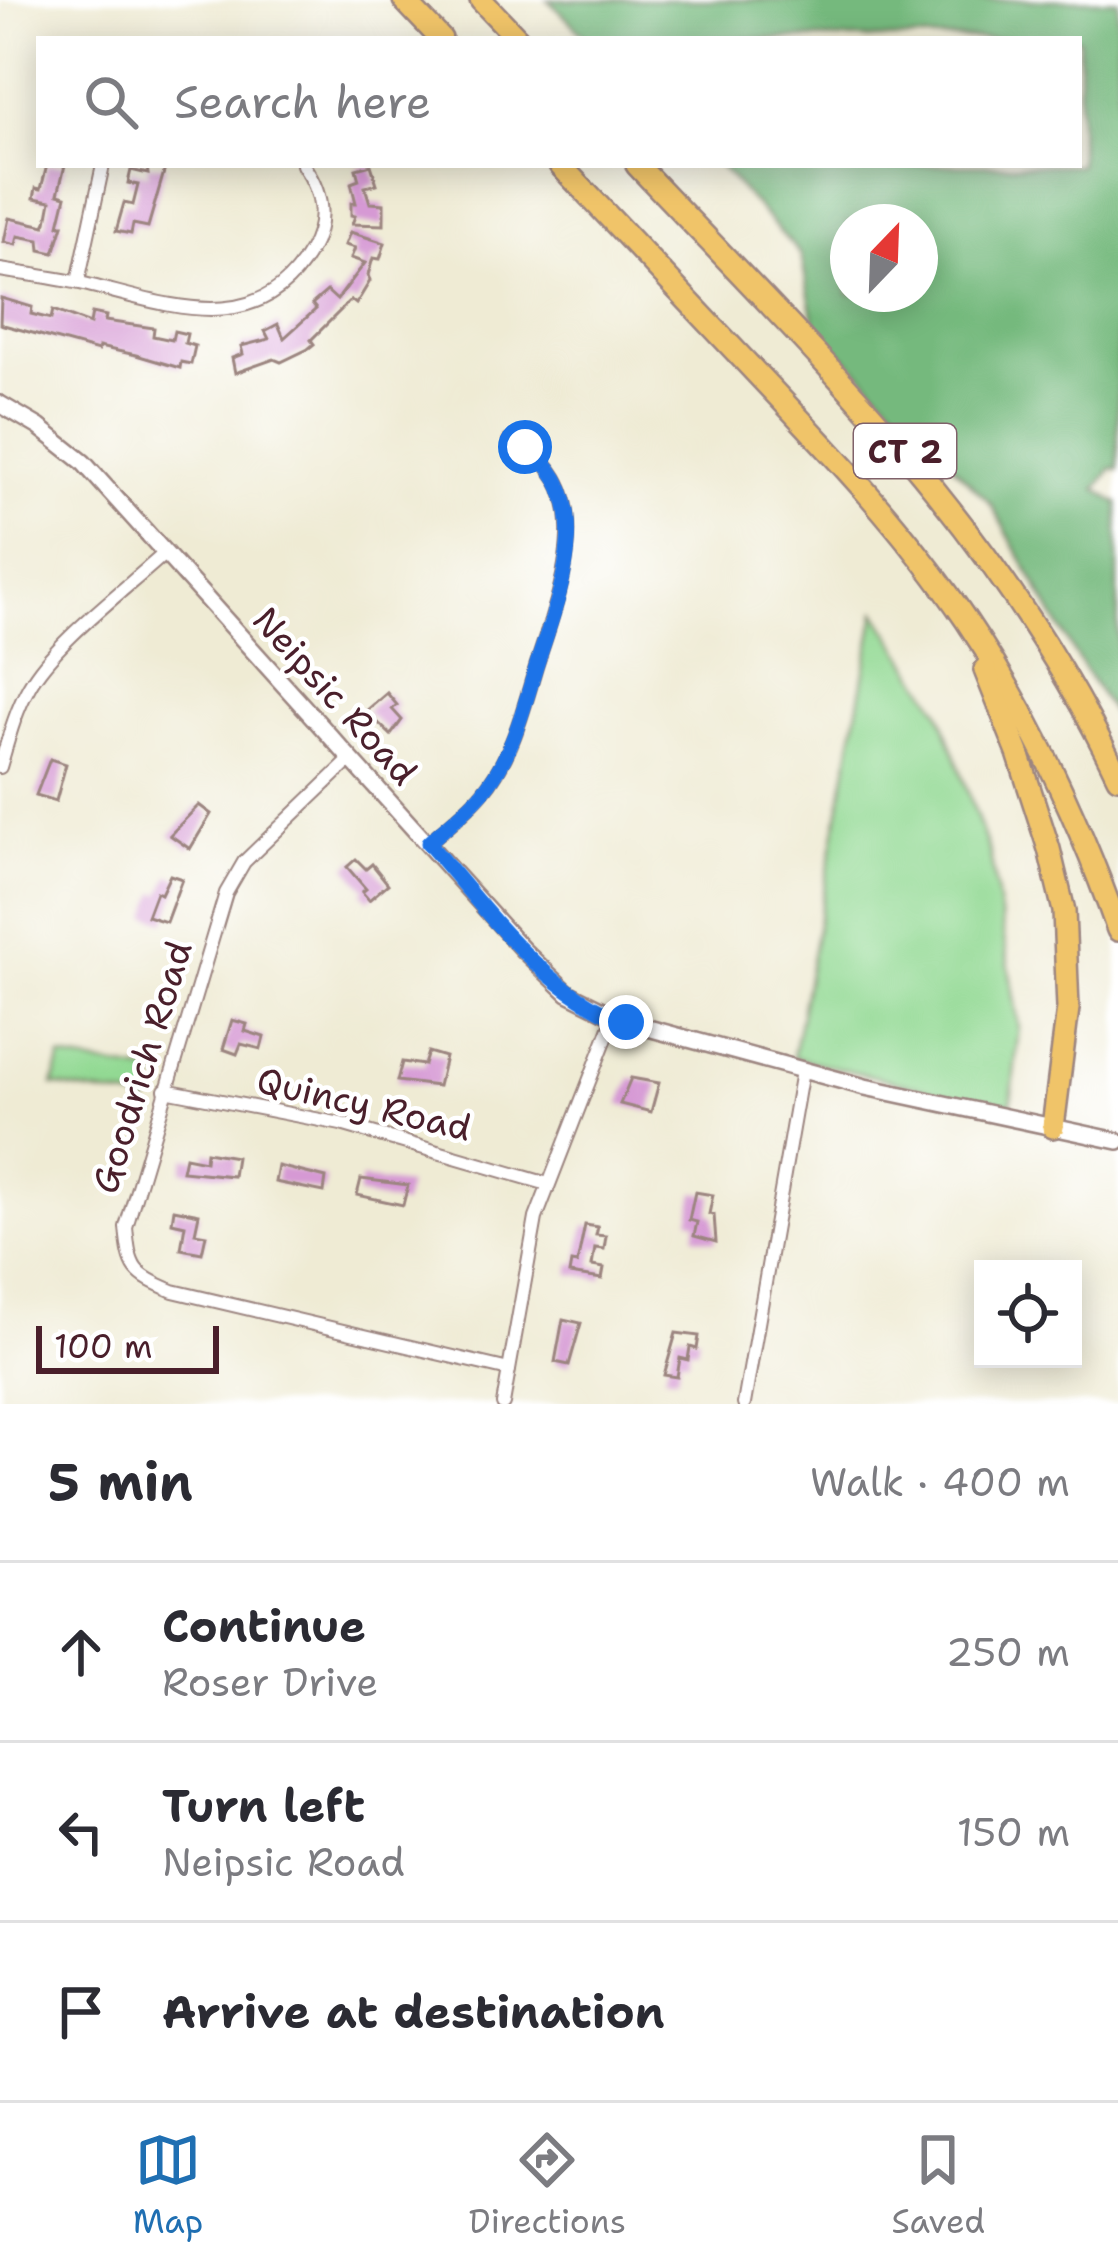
<!DOCTYPE html>
<html lang="en">
<head>
<meta charset="utf-8">
<style>
	body { margin:0; font-family:"Shantell Sans",sans-serif; background:#f7f7f7; color:#2b2b33 }
	.controls { position:absolute; right:36px; bottom:36px; display:grid; overflow:hidden; border-radius:0px; box-shadow:0 6px 30px #0003 }
	.controls button { width:108px; height:108px; display:grid; place-items:center; padding:0; border:0; border-bottom:3px solid #e1e1e2; background:#fff; color:#2b2b33; font:60px sans-serif }
	.compass { position:absolute; left:830px; top:204px; width:108px; height:108px; border-radius:50%; background:#fff; box-shadow:0 6px 30px #0003; rotate:23deg }
	.scale { position:absolute; left:36px; bottom:30px; width:183px; box-sizing:border-box; padding-left:12px; border:6px solid #4a1f2b; border-top:0; font-size:33px; line-height:42px; white-space:nowrap; color:#4a1f2b; -webkit-text-stroke:9px #fff; paint-order:stroke }
	.stop { position:absolute; width:36px; height:36px; margin:-27px; border:9px solid #1a73e8; border-radius:50%; background:#fff }
	.stop.end { background:#1a73e8; border-color:#fff; box-shadow:0 3px 12px #0008 }
	.list { margin:0; padding:0; list-style:none }
	h2 { display:flex; justify-content:space-between; align-items:center; height:156px; margin:0; padding:0 48px; font-size:51px }
	h2 small { font-size:39px; font-weight:400; color:#7c7c81 }
	.list li { display:grid; grid-template-columns:78px 1fr auto; gap:36px; align-items:center; box-sizing:border-box; height:180px; padding:0 48px; border-top:3px solid #e1e1e2 }
	.list b { display:block; font-size:45px; white-space:nowrap }
	.list p { margin:0; font-size:39px; white-space:nowrap; color:#7c7c81 }
	.list em { font-size:39px; font-style:normal; color:#7c7c81 }
	.icon { flex:none; width:66px; height:66px; fill:none; stroke:currentColor; stroke-width:2; stroke-linecap:round; stroke-linejoin:round }
	.map { position:relative; flex:none; width:1118px; height:1404px; overflow:hidden }
	.search { position:absolute; background:#fff; box-shadow:0 6px 30px #0003; left:36px; right:36px; top:36px; height:132px; display:flex; align-items:center; gap:30px; box-sizing:border-box; padding:0 42px; border-radius:0px; color:#7c7c81; font-size:45px }
	.sheet { height:696px; background:#fff }
	nav { display:flex; justify-content:space-around; align-items:center; box-sizing:border-box; height:168px; border-top:3px solid #e1e1e2; background:#fff; font-size:33px; color:#7c7c81 }
	nav a { display:grid; justify-items:center; gap:6px }
	nav .on { color:#1f6fb2 }
	.map>svg:first-child { display:block }
	.green { fill:#92d993; stroke:#6e7c5f; stroke-width:3 }
	.forest { fill:#75b97d; stroke:#606c54; stroke-width:3; fill-rule:evenodd }
	.building { fill:#d699d4 }
	.lines { fill:none; stroke-linecap:round; stroke-linejoin:round }
	.minor-casing { stroke:#9c8580; stroke-width:16 }
	.tertiary-casing { stroke:#9c8580; stroke-width:20 }
	.motorway-casing { stroke:#9c8580; stroke-width:26 }
	.minor { stroke:#fff; stroke-width:12 }
	.tertiary { stroke:#fff; stroke-width:15 }
	.motorway { stroke:#f0c469; stroke-width:21 }
	.route { stroke:#1a73e8; stroke-width:15 }
	.labels { text-anchor:middle; dominant-baseline:central; stroke-width:9; stroke-linejoin:round; paint-order:stroke }
	.shield { fill:#fff; stroke:#80626b; stroke-width:3 }
	.shield-label { font-size:33px; font-weight:bold; fill:#4a1f2b }
	.street-label { font-size:36px; fill:#4a1f2b; stroke:#fff }
</style>
</head>
<body>
<div class="map">
<svg width="1118" height="1404" viewBox="0 0 1118 1404">
	<rect width="100%" height="100%" fill="#fff"/>
	<filter id="ink" filterUnits="userSpaceOnUse"><feTurbulence type="fractalNoise" baseFrequency=".00833" numOctaves="2"/><feDisplacementMap in="SourceGraphic" scale="24" xChannelSelector="R" yChannelSelector="G"/><feConvolveMatrix kernelMatrix="1 2 1 2 8 2 1 2 1" color-interpolation-filters="sRGB"/></filter>
	<filter id="wash" filterUnits="userSpaceOnUse"><feTurbulence type="fractalNoise" baseFrequency=".004" numOctaves="4" result="noise"/><feDisplacementMap in="SourceGraphic" scale="48" xChannelSelector="R" yChannelSelector="G"/><feGaussianBlur stdDeviation="2.7" result="paint"/><feColorMatrix in="noise" values="0 0 0 0 0 0 0 0 0 0 0 0 0 0 0 0 0 1.4 0 .05"/><feComposite in="paint" operator="in"/></filter>
	<g filter="url(#wash)">
		<rect width="100%" height="100%" fill="#efebd4"/>
		<g class="green">
			<polygon points="876,612 939,710 990,854 1019,1027 1011,1104 964,1098 793,1057"/>
			<polygon points="61,1058 146,1072 158,1065 144,1113 143,1104 136,1099 53,1085"/>
		</g>
		<path class="forest" d="M548 0H1118V470L1112 468 1096 489 1118 503V722L1074 653 991 504 815 327 801 255 719 165H1079V39H588ZM848 222H920V294H848Z"/>
		<g id="blocks">
			<g class="building">
				<polygon points="47,165 65,165 58,194 66,196 59,225 63,225 54,253 40,250 39,240 18,236 16,245 4,242 9,218 45,226 47,222 51,201 34,198 36,188 41,189"/>
				<polygon points="147,165 166,165 148,227 133,224 131,234 116,231 124,203 133,205 138,185 128,183 131,170 148,174"/>
				<polygon points="371,165 377,184 365,187 370,203 384,204 384,225 352,224 355,216 351,215 351,203 356,203 351,183 359,180 356,169"/>
				<polygon points="350,232 385,243 380,259 373,258 368,275 370,281 356,304 351,300 311,340 314,344 308,349 281,362 274,359 235,373 232,358 243,354 241,346 269,339 265,331 278,324 284,338 316,309 312,304 327,291 337,300 365,263 351,258 355,248 345,245"/>
				<polygon points="1,298 32,307 31,314 51,319 53,310 90,324 92,313 106,316 105,321 154,328 153,336 172,340 174,331 187,334 185,343 195,346 191,364 181,362 180,368 136,355 99,347 98,351 0,324"/>
				<polygon points="387,693 397,705 392,709 402,720 391,735 366,711"/>
				<polygon points="50,759 66,764 56,801 36,795"/>
				<polygon points="199,805 211,814 190,849 170,835"/>
				<polygon points="356,859 366,869 372,864 388,884 369,900 362,892 366,889 347,867"/>
				<polygon points="170,875 182,879 166,922 147,916 156,892 161,894"/>
				<polygon points="232,1020 247,1024 245,1031 264,1037 261,1049 241,1044 237,1054 223,1049"/>
				<polygon points="428,1052 445,1057 438,1086 397,1081 402,1062 424,1065"/>
				<polygon points="631,1078 659,1083 651,1112 620,1104"/>
				<polygon points="206,1152 236,1157 233,1176 182,1171 185,1157 205,1161"/>
				<polygon points="278,1166 326,1178 324,1192 275,1182"/>
				<polygon points="361,1179 408,1185 403,1205 357,1195"/>
				<polygon points="695,1192 713,1195 709,1214 714,1215 716,1242 694,1236 697,1222 689,1220"/>
				<polygon points="174,1209 199,1214 195,1233 206,1235 202,1253 181,1249 185,1225 172,1222"/>
				<polygon points="585,1225 598,1227 596,1235 606,1236 604,1249 595,1248 592,1266 604,1268 602,1279 569,1274 571,1263 577,1264"/>
				<polygon points="563,1319 581,1323 569,1365 555,1362"/>
				<polygon points="676,1333 699,1336 697,1349 690,1347 688,1360 680,1358 677,1377 664,1375"/>
			</g>
		</g>
	</g>
	<g filter="url(#ink)">
		<use href="#blocks" fill-opacity="0" stroke="#9c8580" stroke-width="3"/>
		<g class="lines">
			<defs>
				<g id="minor">
					<path d="M0 270C31 275 62 278 92 286 169 305 260 340 310 251 327 221 323 193 303 165"/>
					<polyline points="78,282 103,165"/>
					<path d="M351 759 244 862 226 893 126 1227C130 1270 133 1274 173 1291L509 1370"/>
					<path d="M0 767C8 740 15 712 29 687 53 643 126 589 165 553"/>
					<path d="M428 843C446 827 467 811 482 793 512 758 523 710 536 667 559 595 607 478 509 441"/>
					<polyline points="165,1090 341,1124 548,1184"/>
					<polyline points="503,1404 536,1218 614,1017"/>
					<polyline points="744,1404 802,1071"/>
				</g>
				<polyline id="tertiary" points="0,404 39,427 83,462 523,950 568,993 626,1022 865,1087 1118,1141"/>
				<g id="motorway">
					<polyline points="404,0 441,39"/>
					<polyline points="481,0 518,39"/>
					<path d="M560 165C627 236 693 306 760 377 833 454 906 531 966 620 1031 716 1079 820 1118 930"/>
					<path d="M637 165C822 361 1001 529 1118 777"/>
					<polyline points="985,670 1018,753 1049,849 1064,911 1068,1008 1053,1127"/>
				</g>
			</defs>
			<use href="#minor" class="minor-casing"/>
			<use href="#tertiary" class="tertiary-casing"/>
			<use href="#motorway" class="motorway-casing"/>
			<use href="#minor" class="minor"/>
			<use href="#tertiary" class="tertiary"/>
			<use href="#motorway" class="motorway"/>
		</g>
	</g>
	<g class="lines" filter="url(#ink)">
		<path class="route" d="M525 447C602 495 558 599 536 667 523 710 512 757 482 793 467 811 445 827 428 843 486 909 541 990 626 1022"/>
	</g>
	<g class="labels">
		<rect class="shield" x="854" y="424" width="102" height="54" rx="9"/>
		<g class="shield-label">
			<text x="905" y="451">CT 2</text>
		</g>
		<g class="street-label">
			<text transform="translate(335 696) rotate(48)">Neipsic Road</text>
			<text transform="translate(142 1067) rotate(-73)">Goodrich Road</text>
			<text transform="translate(364 1104) rotate(13)">Quincy Road</text>
		</g>
	</g>
</svg>
<div class="controls">
<button><svg class="icon" aria-label="locate" viewBox="0 0 24 24"><circle cx="12" cy="12" r="6"/><path d="M12 2v4M12 18v4M2 12h4M18 12h4"/></svg></button>
</div>
<svg class="compass" viewBox="-18 -18 36 36"><path d="M0-13l5 13h-10z" fill="#e53935"/><path d="M0 13l5-13h-10z" fill="#7c7c81"/></svg>
<div class="scale">100 m</div>
<div class="stop" style="left:525px;top:447px"></div>
<div class="stop end" style="left:626px;top:1022px"></div>
<div class="search"><svg class="icon" aria-label="search" viewBox="0 0 24 24"><circle cx="10" cy="10" r="6"/><path d="M15 15l6 6"/></svg>Search here</div>
</div>
<section class="sheet">
<h2>5 min<small>Walk · 400 m</small></h2>
<ul class="list">
<li><svg class="icon" aria-label="ahead" viewBox="0 0 24 24"><path d="M12 20V5M6 11l6-6 6 6"/></svg><div><b>Continue</b><p>Roser Drive</p></div><em>250 m</em></li>
<li><svg class="icon" aria-label="left" viewBox="0 0 24 24"><path d="M17 20v-9H6M10 6l-5 5 5 5"/></svg><div><b>Turn left</b><p>Neipsic Road</p></div><em>150 m</em></li>
<li><svg class="icon" aria-label="arrive" viewBox="0 0 24 24"><path d="M6 21V4h12l-3 4 3 4H6"/></svg><div><b>Arrive at destination</b></div></li>
</ul>
</section>
<nav>
<a class="on"><svg class="icon" aria-label="map" viewBox="0 0 24 24"><path d="M3 6l6-2 6 2 6-2v14l-6 2-6-2-6 2zM9 4v14M15 6v14"/></svg>Map</a>
<a><svg class="icon" aria-label="directions" viewBox="0 0 24 24"><path d="M12 3l9 9-9 9-9-9zM9 14v-3h6M13 9l2 2-2 2"/></svg>Directions</a>
<a><svg class="icon" aria-label="saved" viewBox="0 0 24 24"><path d="M7 4h10v16l-5-4-5 4z"/></svg>Saved</a>
</nav>
</body>
</html>
